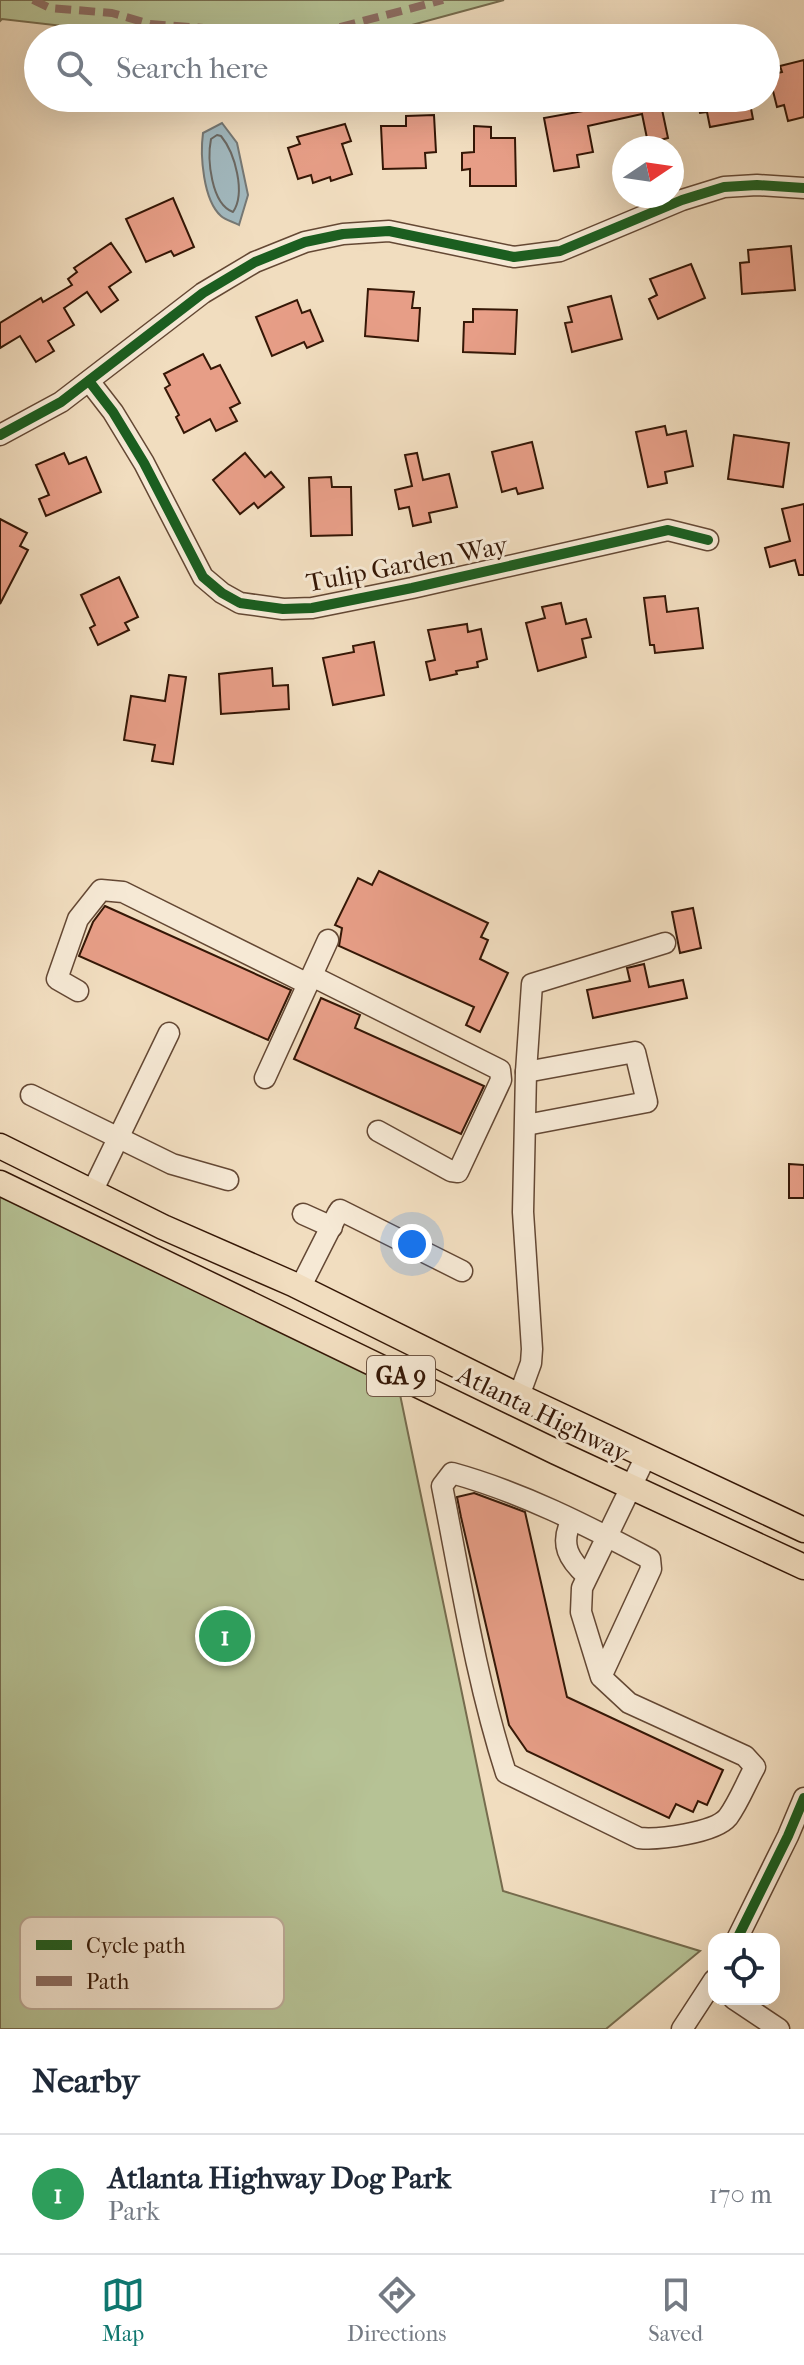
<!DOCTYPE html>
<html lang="en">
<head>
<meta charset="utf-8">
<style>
	body { margin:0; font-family:"IM FELL French Canon",serif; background:#f2f2f3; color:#1f2937 }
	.controls { position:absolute; right:24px; bottom:24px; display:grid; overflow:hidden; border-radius:16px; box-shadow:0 8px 32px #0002 }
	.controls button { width:72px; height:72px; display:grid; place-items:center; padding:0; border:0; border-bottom:2px solid #e0e1e3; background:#fff; color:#1f2937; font:40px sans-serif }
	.compass { position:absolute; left:612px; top:136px; width:72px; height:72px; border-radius:50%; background:#fff; box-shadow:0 8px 32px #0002; rotate:77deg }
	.you { position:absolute; left:412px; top:1244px; width:28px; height:28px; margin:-20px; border:6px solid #fff; border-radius:50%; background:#1a73e8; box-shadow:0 0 0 12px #1a73e833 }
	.badge { display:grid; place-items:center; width:52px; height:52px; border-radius:50%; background:#0f766e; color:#fff; font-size:26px; font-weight:700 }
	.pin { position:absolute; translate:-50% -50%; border:4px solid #fff; box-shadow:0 2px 8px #0006 }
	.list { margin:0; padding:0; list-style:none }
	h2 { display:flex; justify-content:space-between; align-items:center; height:104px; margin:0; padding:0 32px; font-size:34px }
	h2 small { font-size:26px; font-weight:400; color:#747a83 }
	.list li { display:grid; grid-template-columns:52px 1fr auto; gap:24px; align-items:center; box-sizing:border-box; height:120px; padding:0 32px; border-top:2px solid #e0e1e3 }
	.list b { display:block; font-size:30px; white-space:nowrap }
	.list p { margin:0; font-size:26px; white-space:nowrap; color:#747a83 }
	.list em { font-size:26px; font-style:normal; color:#747a83 }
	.icon { flex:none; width:44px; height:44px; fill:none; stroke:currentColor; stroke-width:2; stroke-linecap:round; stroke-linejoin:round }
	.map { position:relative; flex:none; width:804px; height:2029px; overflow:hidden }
	.search { position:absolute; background:#fff; box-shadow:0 8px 32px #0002; left:24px; right:24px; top:24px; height:88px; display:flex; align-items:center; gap:20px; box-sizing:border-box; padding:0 28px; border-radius:44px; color:#747a83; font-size:30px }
	.sheet { height:224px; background:#fff }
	nav { display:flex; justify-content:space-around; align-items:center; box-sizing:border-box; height:112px; border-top:2px solid #e0e1e3; background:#fff; font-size:22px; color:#747a83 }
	nav a { display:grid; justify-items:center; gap:4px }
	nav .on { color:#0f766e }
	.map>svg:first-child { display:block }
	.green { fill:#b6c295; stroke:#766c4e; stroke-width:2 }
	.water { fill:#a1b8be; stroke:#767874; stroke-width:2 }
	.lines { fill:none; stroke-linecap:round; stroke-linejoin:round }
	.shore { stroke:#6b6862; stroke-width:2 }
	.building { fill:#e79e87; stroke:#351706; stroke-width:2 }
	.minor-casing { stroke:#644834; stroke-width:23 }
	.major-casing { stroke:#351706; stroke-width:27 }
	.minor { stroke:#f6e9d5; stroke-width:20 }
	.major { stroke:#f1ddbf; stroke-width:24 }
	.quiet { stroke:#8d6e63; stroke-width:8; stroke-dasharray:16 8; stroke-linecap:butt }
	.cycleway-casing { stroke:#f6e9d5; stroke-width:15 }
	.cycleway { stroke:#1b5e20; stroke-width:10 }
	.labels { text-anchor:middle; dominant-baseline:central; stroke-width:6; stroke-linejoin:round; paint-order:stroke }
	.shield { fill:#f6e9d5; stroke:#6f5644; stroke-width:2 }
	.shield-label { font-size:24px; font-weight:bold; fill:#351706 }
	.street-label { font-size:26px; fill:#351706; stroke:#f6e9d5 }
	.key { fill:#f6e9d5; stroke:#bcaa97; stroke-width:2 }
	.key-label { font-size:22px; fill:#351706 }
</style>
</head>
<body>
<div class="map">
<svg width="804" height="2029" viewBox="0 0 804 2029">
	<rect width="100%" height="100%" fill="#f1ddbf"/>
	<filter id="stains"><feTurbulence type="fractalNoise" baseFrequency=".0025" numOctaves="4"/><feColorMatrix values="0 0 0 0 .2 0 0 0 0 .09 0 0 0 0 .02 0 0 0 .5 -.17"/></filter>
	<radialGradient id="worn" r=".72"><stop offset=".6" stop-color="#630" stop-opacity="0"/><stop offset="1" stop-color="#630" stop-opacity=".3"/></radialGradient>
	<g class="green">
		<polygon points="0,0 504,0 364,38 168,38 2,19 0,21"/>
		<polygon points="0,1192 397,1380 503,1891 700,1951 606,2029 0,2029"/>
	</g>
	<path class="water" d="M222 123 237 143 248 195 239 225C234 222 225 220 221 216 203 200 200 155 203 133Z"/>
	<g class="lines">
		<path class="shore" d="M217 135 221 136C235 153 246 193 233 212 211 204 207 159 211 139Z"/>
	</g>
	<g class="building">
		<polygon points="804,60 804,117 788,121 784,105 777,107 769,75 782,72 780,66"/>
		<polygon points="597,98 651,98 652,102 660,100 668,138 648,143 642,114 588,126 593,152 577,155 579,167 554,171 544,118 600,108"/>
		<polygon points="697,98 749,98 753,119 710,127 707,112 700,113"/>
		<polygon points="434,115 436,152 425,153 426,168 383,169 381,126 406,126 406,116"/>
		<polygon points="345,124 351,141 342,144 352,174 331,181 330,177 313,183 311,175 298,179 288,148 300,144 297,137"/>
		<polygon points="474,126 491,127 491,138 515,138 516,186 470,186 470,169 462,170 462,153 474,152"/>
		<polygon points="173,198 194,247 174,256 171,251 146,262 126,219"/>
		<polygon points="111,243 131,272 109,287 118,300 101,312 87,292 64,308 74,325 48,341 54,351 36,362 20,336 0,348 0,323 41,298 43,302 72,285 68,279 77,272 74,268"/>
		<polygon points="791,246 795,290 742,294 740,263 749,262 748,250"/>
		<polygon points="691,264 705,298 658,319 649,299 657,295 650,279"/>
		<polygon points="368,289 414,292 412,308 420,308 418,341 365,336"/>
		<polygon points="611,296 622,339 572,352 565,323 572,322 568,307"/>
		<polygon points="297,300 302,313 310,310 323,341 307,348 304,342 272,356 256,317"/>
		<polygon points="473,309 517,310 515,354 463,352 464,322 473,322"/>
		<polygon points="203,354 211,369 220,365 240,403 230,408 237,421 216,431 210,419 184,433 176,417 179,415 165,388 170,385 164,374"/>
		<polygon points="665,426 667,435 686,431 693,466 665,472 667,483 648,487 636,432"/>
		<polygon points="734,435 789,443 783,487 728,479"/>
		<polygon points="532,442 543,488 518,494 516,488 502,492 492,452"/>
		<polygon points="64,453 69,464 86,457 101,492 46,516 39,499 49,495 36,465"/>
		<polygon points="245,453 265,477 271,472 284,487 258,508 254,503 240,514 213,480"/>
		<polygon points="417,453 423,480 449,474 457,507 429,513 431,522 413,526 409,507 399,509 395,490 412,486 405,455"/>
		<polygon points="331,477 332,487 351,487 352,535 311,536 309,478"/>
		<polygon points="804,504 804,575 799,575 795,560 770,567 765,548 790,541 782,509"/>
		<polygon points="0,519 27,533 20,546 28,550 0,604"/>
		<polygon points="119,577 138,617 125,623 129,630 98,645 90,628 95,625 81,595"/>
		<polygon points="665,596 667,612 698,608 703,648 655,653 654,645 650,645 644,598"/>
		<polygon points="561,603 566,624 586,619 591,637 582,639 586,657 538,671 526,623 545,618 542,607"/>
		<polygon points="467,624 468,632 481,629 487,659 477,662 478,667 456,671 457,674 430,680 426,662 435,660 428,630"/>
		<polygon points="374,642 384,695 333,705 323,658 354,652 353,646"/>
		<polygon points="272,668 273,686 288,685 289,709 221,714 219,674"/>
		<polygon points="169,675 186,677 173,764 152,761 155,745 124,740 131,696 165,701"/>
		<polygon points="379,871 488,923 481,937 488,940 480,959 508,973 480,1032 466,1025 474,1007 339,946 342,928 335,925 358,878 372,885"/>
		<polygon points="105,906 291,990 268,1040 79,956 93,922"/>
		<polygon points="693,908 701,948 680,953 672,912"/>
		<polygon points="644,964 649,987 683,980 687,998 593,1018 587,990 630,981 627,968"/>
		<polygon points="321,998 360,1015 355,1028 484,1086 461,1134 294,1059"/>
		<polygon points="789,1164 804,1165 804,1198 789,1198"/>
		<polygon points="474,1493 525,1512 567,1697 723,1770 707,1805 698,1801 693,1812 676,1804 669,1818 527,1751 509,1725 461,1517 457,1497"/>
	</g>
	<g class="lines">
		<defs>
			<g id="minor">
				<polyline points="89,381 113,412 144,463 203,577 222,593 240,603 283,609 312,608 412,588 668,530 708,540"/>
				<polyline points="0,435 61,402 203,293 255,262 305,242 343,234 389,231 514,257 560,251 682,200 724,187 757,185 804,188"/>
				<polyline points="312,976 500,1070 501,1080 458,1172 451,1171 378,1131"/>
				<polyline points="78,991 57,979 78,919 101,890 123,892 308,984"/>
				<polyline points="526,1072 635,1052 647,1102 526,1125"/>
				<polyline points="265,1078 328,940"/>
				<polyline points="31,1095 172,1164 228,1180"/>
				<polyline points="92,1192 169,1033"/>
				<polyline points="340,1210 462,1271"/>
				<polyline points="303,1214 332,1227"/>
				<polyline points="300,1288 338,1213"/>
				<polyline points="519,1396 531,1363 532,1349 523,1212 526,1072 532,984 665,943"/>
				<path d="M572 1520C559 1544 569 1560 587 1576"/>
				<path d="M601 1677 651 1569 650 1559C586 1525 521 1492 452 1473L442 1486C461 1582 476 1680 506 1773L639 1838C658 1840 715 1833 728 1817 739 1802 746 1783 755 1767L745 1756 629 1703 601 1677 581 1612 582 1588 646 1456"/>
				<polyline points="737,1939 788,1836 804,1798"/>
				<polyline points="734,1999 779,2029"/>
				<polyline points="682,2029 714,1980"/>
			</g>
			<g id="major">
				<polyline points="0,1146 163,1227 293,1284 519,1396 804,1530"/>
				<polyline points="0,1183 556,1452 804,1567"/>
			</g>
		</defs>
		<use href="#minor" class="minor-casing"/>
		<use href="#major" class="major-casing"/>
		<use href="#minor" class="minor"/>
		<use href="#major" class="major"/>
		<polyline class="quiet" points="33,0 50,8 112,13 150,24 217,29 258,36 291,35 325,31 443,0"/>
		<defs>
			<g id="cycleway">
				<polyline points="89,381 113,412 144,463 203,577 222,593 240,603 283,609 312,608 412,588 668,530 708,540"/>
				<polyline points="0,435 61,402 203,293 255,262 305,242 343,234 389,231 514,257 560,251 682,200 724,187 757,185 804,188"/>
				<polyline points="737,1939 788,1836 804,1798"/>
			</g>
		</defs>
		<use href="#cycleway" class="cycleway-casing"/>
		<use href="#cycleway" class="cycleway"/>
	</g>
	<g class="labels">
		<rect class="shield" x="367" y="1356" width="68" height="40" rx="6"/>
		<g class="shield-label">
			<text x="401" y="1376">GA 9</text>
		</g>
		<g class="street-label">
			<text transform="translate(407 564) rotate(-11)">Tulip Garden Way</text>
			<text transform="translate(543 1414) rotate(26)">Atlanta Highway</text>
		</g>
	</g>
	<rect x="20" y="1917" width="264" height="92" rx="12" class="key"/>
	<rect x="36" y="1940" width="36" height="10" fill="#1b5e20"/>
	<rect x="36" y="1976" width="36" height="10" fill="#8d6e63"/>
	<g class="key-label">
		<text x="86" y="1953">Cycle path</text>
		<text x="86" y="1989">Path</text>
	</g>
	<rect width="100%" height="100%" filter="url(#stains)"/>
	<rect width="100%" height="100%" fill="url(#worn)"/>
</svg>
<div class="controls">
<button><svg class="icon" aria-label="locate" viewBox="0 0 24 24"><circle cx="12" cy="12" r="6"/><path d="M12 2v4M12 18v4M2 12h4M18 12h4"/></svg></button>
</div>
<svg class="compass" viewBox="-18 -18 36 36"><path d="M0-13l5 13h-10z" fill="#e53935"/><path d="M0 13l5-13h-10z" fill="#747a83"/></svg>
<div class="you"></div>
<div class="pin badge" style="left:225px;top:1636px;background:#2e9e5b">1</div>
<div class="search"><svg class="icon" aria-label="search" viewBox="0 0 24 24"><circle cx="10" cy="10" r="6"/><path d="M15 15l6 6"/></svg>Search here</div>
</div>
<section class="sheet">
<h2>Nearby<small></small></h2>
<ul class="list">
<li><span class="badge" style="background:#2e9e5b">1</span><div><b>Atlanta Highway Dog Park</b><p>Park</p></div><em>170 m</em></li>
</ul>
</section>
<nav>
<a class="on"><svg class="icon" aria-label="map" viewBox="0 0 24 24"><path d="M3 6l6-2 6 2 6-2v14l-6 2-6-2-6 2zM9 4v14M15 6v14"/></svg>Map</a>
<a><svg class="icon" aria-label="directions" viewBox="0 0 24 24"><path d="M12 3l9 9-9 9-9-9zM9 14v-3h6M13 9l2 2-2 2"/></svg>Directions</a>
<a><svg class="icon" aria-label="saved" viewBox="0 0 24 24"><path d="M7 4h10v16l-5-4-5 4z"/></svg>Saved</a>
</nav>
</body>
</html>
